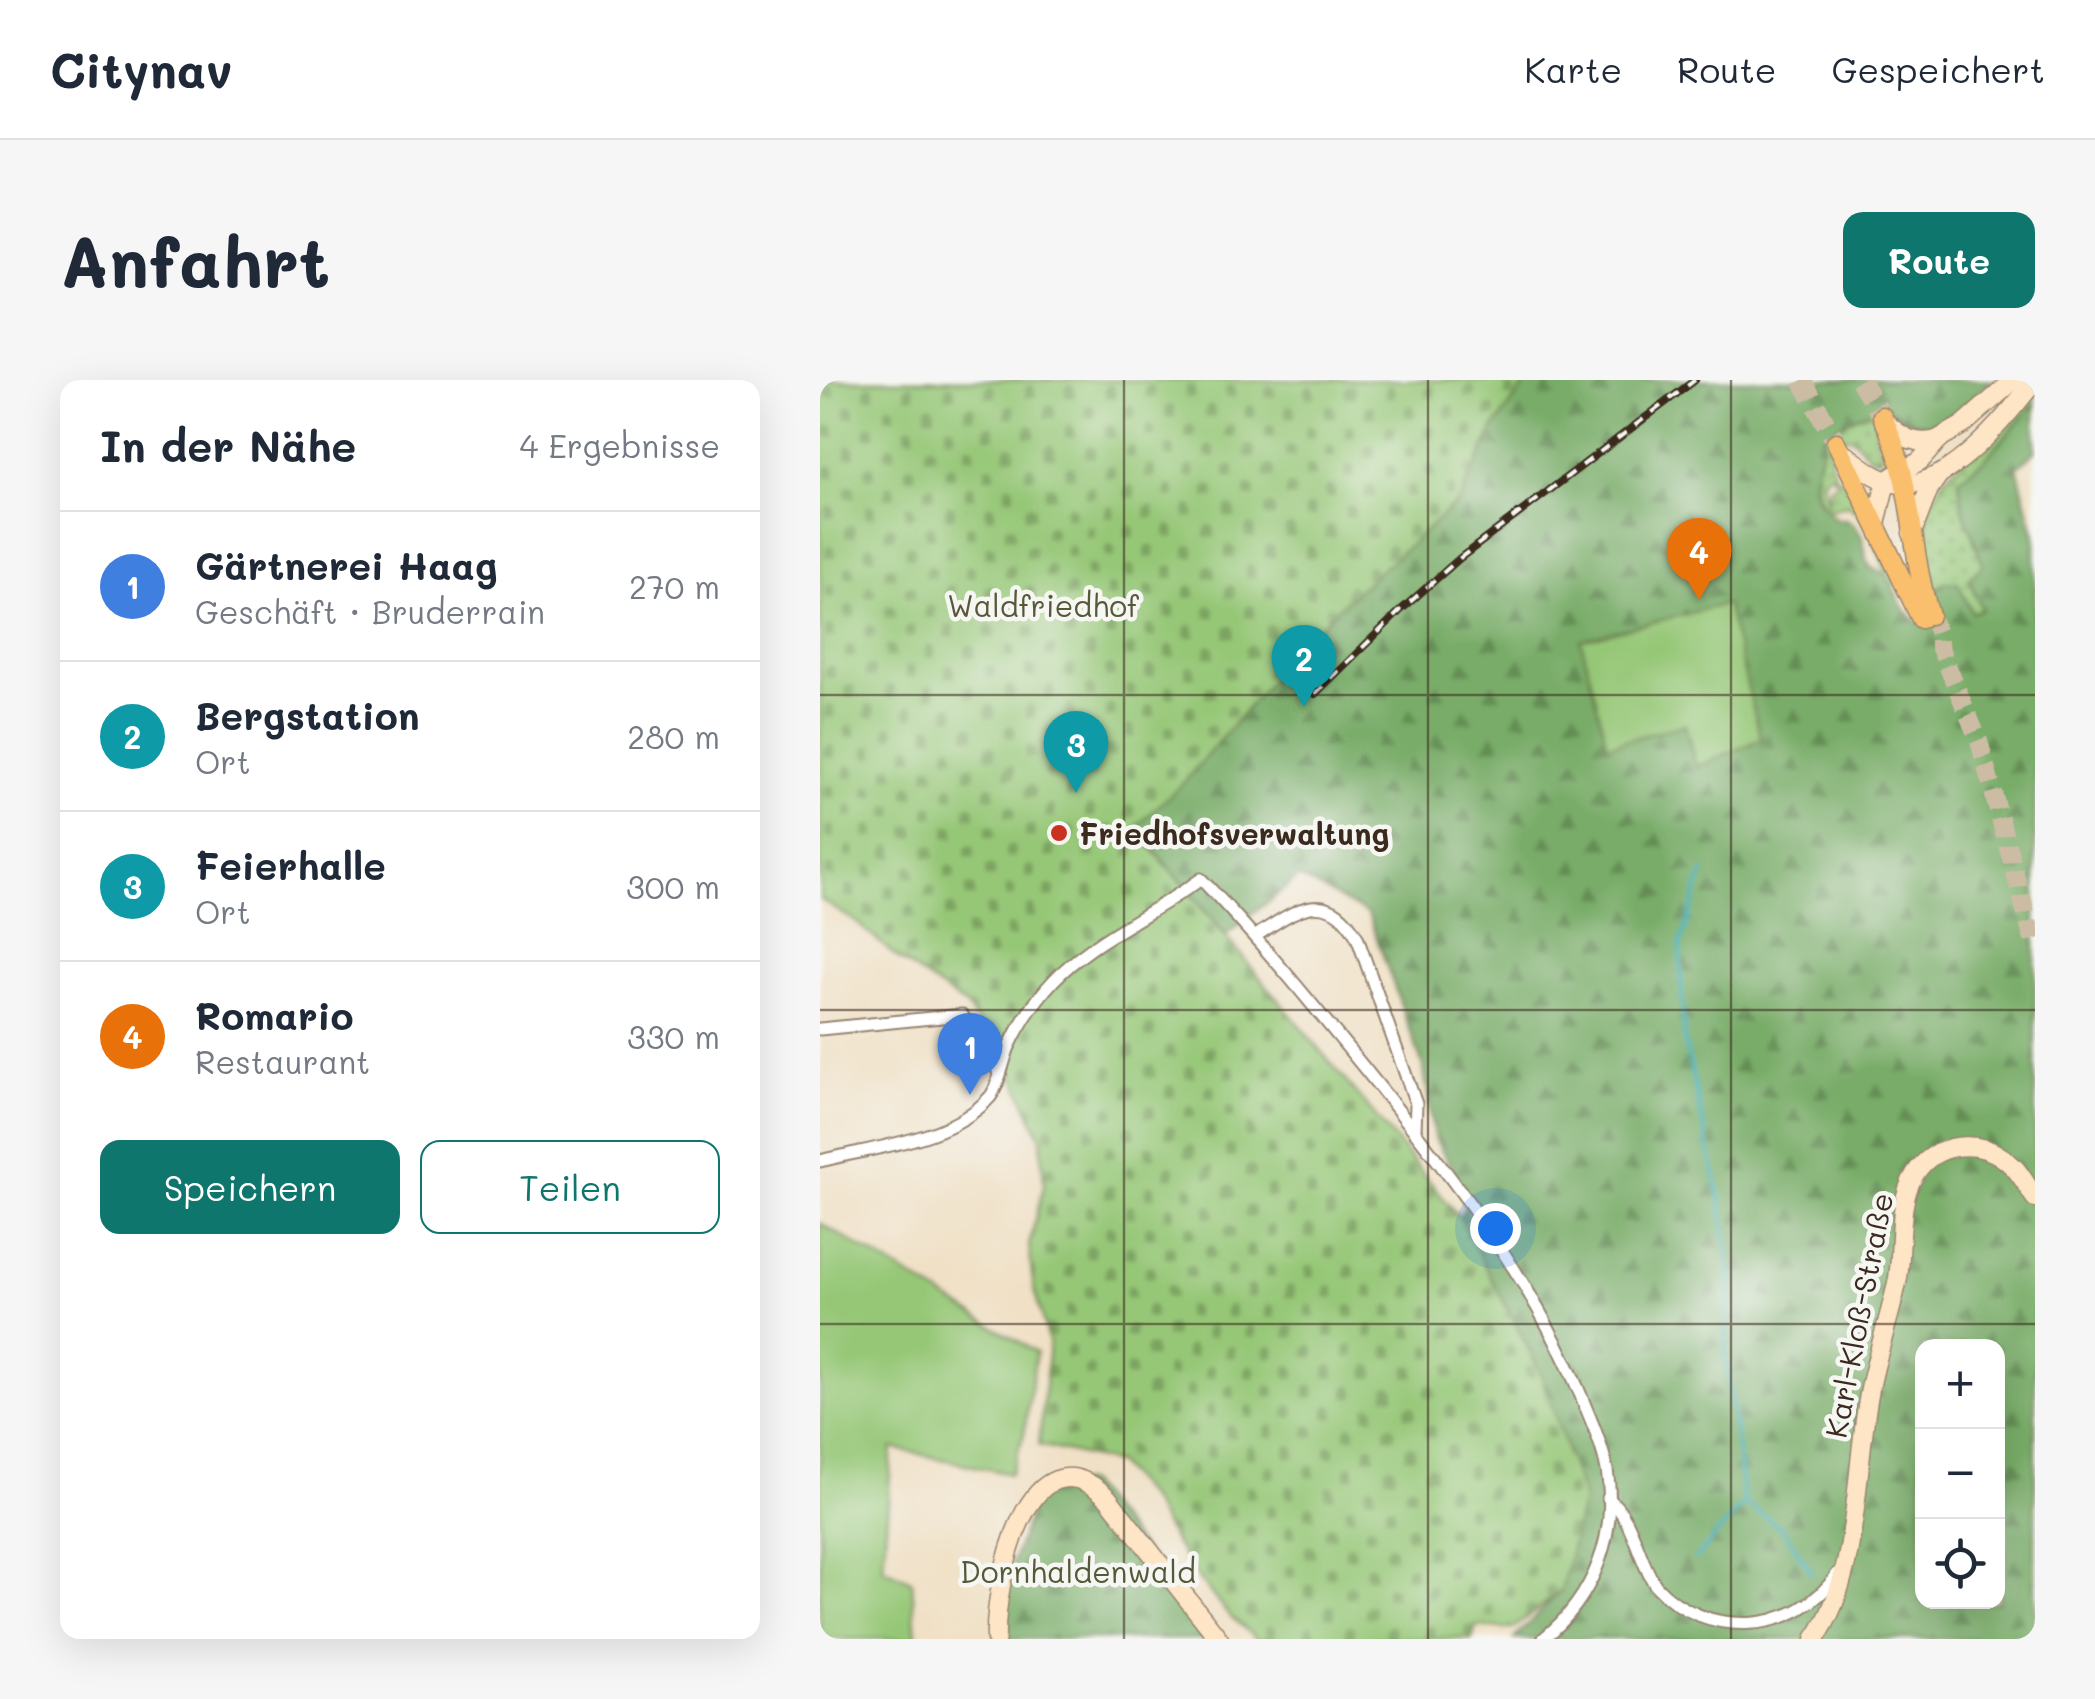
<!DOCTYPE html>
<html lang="de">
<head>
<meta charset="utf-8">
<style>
	body { margin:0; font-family:Mali,sans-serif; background:#f6f6f7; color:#1f2937 }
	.controls { position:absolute; right:30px; bottom:30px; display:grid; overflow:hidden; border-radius:20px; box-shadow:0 10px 40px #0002 }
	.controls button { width:90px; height:90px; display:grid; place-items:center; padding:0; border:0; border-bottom:2px solid #e0e1e3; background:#fff; color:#1f2937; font:50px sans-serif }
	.you { position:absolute; left:675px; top:848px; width:35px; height:35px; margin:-25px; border:8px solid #fff; border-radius:50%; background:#1a73e8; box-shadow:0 0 0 15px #1a73e833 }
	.badge { display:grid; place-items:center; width:65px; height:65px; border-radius:50%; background:#0f766e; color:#fff; font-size:32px; font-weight:700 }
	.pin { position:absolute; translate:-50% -82px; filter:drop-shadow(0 2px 5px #0008) }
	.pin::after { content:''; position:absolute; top:52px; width:35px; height:30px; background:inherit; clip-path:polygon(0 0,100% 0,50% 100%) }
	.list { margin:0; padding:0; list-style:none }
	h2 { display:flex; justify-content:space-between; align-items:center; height:130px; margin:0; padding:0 40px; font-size:42px }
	h2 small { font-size:32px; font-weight:400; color:#747a83 }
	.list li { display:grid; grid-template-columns:65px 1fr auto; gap:30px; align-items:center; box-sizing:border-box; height:150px; padding:0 40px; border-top:2px solid #e0e1e3 }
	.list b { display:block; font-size:38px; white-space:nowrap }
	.list p { margin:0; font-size:32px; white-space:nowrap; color:#747a83 }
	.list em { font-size:32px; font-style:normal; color:#747a83 }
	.actions { display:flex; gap:20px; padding:30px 40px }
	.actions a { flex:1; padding:22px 0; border:2px solid #0f766e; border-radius:20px; text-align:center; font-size:35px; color:#0f766e }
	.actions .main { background:#0f766e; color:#fff }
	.icon { flex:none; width:55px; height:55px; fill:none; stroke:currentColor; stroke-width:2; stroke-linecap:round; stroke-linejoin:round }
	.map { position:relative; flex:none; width:1215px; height:1259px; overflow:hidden; border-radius:20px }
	header { display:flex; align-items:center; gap:60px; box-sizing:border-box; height:140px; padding:0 50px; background:#fff; border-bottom:2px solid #e0e1e3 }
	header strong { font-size:48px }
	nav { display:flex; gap:55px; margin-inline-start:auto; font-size:35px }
	.intro { display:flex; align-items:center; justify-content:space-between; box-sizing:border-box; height:240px; padding:0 60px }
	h1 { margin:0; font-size:70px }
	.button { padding:25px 45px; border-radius:20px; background:#0f766e; color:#fff; font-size:35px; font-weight:700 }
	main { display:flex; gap:60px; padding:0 60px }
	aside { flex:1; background:#fff; border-radius:20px; box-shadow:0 10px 40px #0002 }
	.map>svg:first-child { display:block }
	.grass { fill:url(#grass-dots); stroke:#68784a; stroke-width:2.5 }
	.forest { fill:url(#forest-firs); stroke:#5a6b43; stroke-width:2.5; fill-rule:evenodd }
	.cemetery { fill:url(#cemetery-stones); stroke:#68784a; stroke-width:2.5 }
	.green { fill:#96c777; stroke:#68784a; stroke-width:2.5 }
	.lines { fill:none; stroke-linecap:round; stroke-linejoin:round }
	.stream { stroke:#3caeb4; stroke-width:4 }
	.primary-tunnel { stroke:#ccbca4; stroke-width:18; stroke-dasharray:18 9; stroke-linecap:butt }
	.trunk-tunnel { stroke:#ccbca4; stroke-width:20; stroke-dasharray:20 10; stroke-linecap:butt }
	.minor-casing { stroke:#968572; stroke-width:15 }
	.secondary-casing { stroke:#968572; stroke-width:21 }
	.primary-casing { stroke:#968572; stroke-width:21 }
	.minor { stroke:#fff; stroke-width:11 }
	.secondary { stroke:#fde5c5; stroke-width:18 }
	.primary { stroke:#f9bf6d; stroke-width:18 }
	.rail-casing { stroke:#3b2a1e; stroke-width:8 }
	.rail { stroke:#f6f6f2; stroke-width:4; stroke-dasharray:11; stroke-linecap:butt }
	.grid { fill:none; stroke:#3b2a1e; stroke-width:2.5; stroke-opacity:0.55 }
	.poi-dot { fill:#c8321e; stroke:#f6f6f2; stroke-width:4 }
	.labels { text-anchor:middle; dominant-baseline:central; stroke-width:9; stroke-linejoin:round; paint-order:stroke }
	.park-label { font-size:30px; fill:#565939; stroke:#f6f6f2 }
	.poi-label { font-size:30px; font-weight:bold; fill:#3b2a1e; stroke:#f6f6f2; text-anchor:start }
	.street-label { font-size:30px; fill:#3b2a1e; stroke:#f6f6f2 }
</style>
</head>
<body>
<header>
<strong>Citynav</strong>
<nav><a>Karte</a><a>Route</a><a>Gespeichert</a></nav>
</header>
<div class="intro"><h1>Anfahrt</h1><a class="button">Route</a></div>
<main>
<aside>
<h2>In der Nähe<small>4 Ergebnisse</small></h2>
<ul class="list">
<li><span class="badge" style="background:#3f7fe0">1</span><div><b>Gärtnerei Haag</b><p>Geschäft · Bruderrain</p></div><em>270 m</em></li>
<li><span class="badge" style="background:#0f9aa8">2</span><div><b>Bergstation</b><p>Ort</p></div><em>280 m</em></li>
<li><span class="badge" style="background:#0f9aa8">3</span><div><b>Feierhalle</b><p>Ort</p></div><em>300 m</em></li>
<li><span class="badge" style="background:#e8710a">4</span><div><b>Romario</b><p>Restaurant</p></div><em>330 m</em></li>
</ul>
<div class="actions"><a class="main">Speichern</a><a>Teilen</a></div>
</aside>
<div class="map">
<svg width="1215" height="1259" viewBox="0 0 1215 1259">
	<defs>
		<pattern id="grass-dots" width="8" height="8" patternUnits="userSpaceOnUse" patternTransform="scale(2.5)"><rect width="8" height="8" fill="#96c777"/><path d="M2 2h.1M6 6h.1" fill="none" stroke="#7ca261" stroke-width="1.8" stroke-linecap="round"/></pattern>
		<pattern id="forest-firs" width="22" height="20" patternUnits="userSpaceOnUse" patternTransform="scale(2.5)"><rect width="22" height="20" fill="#78ac68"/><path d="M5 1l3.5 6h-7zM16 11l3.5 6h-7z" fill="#648c55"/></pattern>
		<pattern id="cemetery-stones" width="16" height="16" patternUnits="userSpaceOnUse" patternTransform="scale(2.5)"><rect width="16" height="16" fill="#96c777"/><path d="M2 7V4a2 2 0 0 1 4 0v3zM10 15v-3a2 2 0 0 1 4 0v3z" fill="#7ca261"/></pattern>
	</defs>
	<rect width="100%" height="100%" fill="#f6f6f2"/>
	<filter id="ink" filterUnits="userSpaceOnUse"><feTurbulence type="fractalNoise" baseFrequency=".01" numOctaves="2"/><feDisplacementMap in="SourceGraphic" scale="20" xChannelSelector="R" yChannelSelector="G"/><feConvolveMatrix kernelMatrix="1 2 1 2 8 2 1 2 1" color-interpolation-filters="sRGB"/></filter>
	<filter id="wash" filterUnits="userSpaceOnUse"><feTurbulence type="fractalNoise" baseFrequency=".0048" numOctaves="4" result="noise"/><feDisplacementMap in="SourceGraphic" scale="40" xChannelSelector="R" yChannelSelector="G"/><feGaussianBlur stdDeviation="2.25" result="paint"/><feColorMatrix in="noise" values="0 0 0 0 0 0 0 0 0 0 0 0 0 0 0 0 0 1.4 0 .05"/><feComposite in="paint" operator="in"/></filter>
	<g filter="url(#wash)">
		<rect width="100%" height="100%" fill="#f0e0c5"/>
		<g class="grass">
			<polygon points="1215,6 1215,23 1165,79 1139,99 1142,126 1163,185 1162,229 1152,233 1137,202 1124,203 1117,210 1111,192 1106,189 1107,132 1123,100"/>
			<path d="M1064 27 1097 43H1112L1098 46 1070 32 1056 40V56L1062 74 1059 79 1049 76 1033 58C1002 51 1009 81 1017 99L1010 94 1002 100 1008 123 1009 108 1025 94 1077 203 1072 206C1059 182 1053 138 1027 125L1007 130C987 108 995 80 1005 54L1038 35Z"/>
		</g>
		<g class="forest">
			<path d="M708 0H1173C1154 16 1127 48 1099 43 1087 42 1076 31 1064 27L1038 35 1006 54 993 102 997 119 1016 139H1026C1043 149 1045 164 1046 180L1051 188 1066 194 1083 228 1098 243 1117 233V210L1124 203 1137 202 1152 233 1162 229 1149 199 1163 185 1142 126 1139 99 1165 79 1215 23V72L1197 87 1215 156V1259H694L741 1210 720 991 640 838 648 817 614 757 604 689 548 534 479 497 406 555 315 447 365 401 473 274 521 225 639 121 674 48ZM865 344 941 358 876 387ZM1102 966H1178V1222H1102Z"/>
			<polygon points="266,1102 399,1259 176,1259 179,1220 218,1110"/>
		</g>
		<polygon class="cemetery" points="0,0 708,0 674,48 639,121 521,225 473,274 365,401 315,448 640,838 720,991 763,1119 741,1210 693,1249 656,1246 652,1259 437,1259 409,1235 372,1191 328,1118 296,1083 219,1065 229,964 213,905 209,865 224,805 221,758 189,685 146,626 79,579 36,542 0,519"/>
		<g class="green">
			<polygon points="906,224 941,359 876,387 865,344 787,365 761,260"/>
			<polygon points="0,843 216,972 204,1054 190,1094 72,1068 63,1188 92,1201 96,1259 0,1259"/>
		</g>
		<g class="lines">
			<g class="stream">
				<polyline points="924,1123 963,1149 992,1193"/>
				<polyline points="875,1179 924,1123 905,973 911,898 901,822 864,659 860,566 883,492"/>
			</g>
		</g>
	</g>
	<g filter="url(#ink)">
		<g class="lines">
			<polyline class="primary-tunnel" points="1110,235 1119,255 1119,266 1159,361 1215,567"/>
			<g class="trunk-tunnel">
				<polyline points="982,0 1016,62"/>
				<polyline points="1040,0 1062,36"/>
			</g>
			<defs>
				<g id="minor">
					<path d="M436 556C473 531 508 504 537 557L596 724 595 750"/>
					<polyline points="0,649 142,635 179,692"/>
					<path d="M0 781C53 767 131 761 170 717 179 706 183 681 189 667 201 641 220 613 241 593 283 554 336 532 381 499 440 560 492 624 545 689 626 789 709 893 759 1011 769 1036 782 1063 787 1090 798 1155 774 1218 723 1259"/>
					<path d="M788 1118C815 1140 817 1179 836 1206 885 1259 976 1257 1018 1193"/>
				</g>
				<g id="secondary">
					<path d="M1064 41C1081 57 1096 67 1120 59"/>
					<path d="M1021 71C1040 85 1059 103 1083 104 1130 107 1189 34 1215 0"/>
					<polyline points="1056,144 1064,110 1073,96 1100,81 1120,58 1143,45 1194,0"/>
					<polyline points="1092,153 1109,109 1118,96"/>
					<path d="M176 1259C174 1206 207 1041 288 1118L399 1259"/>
					<path d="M995 1259C1041 1194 1034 1087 1050 1009 1057 972 1071 935 1078 898 1083 866 1077 822 1095 794 1115 762 1161 757 1188 782 1200 791 1207 806 1215 818"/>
				</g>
				<g id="primary">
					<path d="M1062 36C1094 97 1089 170 1110 235"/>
					<polyline points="1016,62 1101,239"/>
				</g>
			</defs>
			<use href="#minor" class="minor-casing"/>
			<use href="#secondary" class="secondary-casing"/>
			<use href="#primary" class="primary-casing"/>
			<use href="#minor" class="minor"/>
			<use href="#secondary" class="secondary"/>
			<use href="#primary" class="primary"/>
			<defs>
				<polyline id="rail" points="495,314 581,230 640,178 875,0"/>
			</defs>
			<use href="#rail" class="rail-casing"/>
			<use href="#rail" class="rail"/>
		</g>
	</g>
	<path class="grid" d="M304 0V1259M608 0V1259M911 0V1259M0 315H1215M0 630H1215M0 944H1215"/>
	<circle class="poi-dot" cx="239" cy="453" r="10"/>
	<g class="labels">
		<g class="park-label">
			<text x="223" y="225">Waldfriedhof</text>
			<text x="258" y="1191">Dornhaldenwald</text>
		</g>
		<g class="poi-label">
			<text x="259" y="453">Friedhofsverwaltung</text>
		</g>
		<g class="street-label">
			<text transform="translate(1038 935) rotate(-79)">Karl-Kloß-Straße</text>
		</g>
	</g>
</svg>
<div class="controls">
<button>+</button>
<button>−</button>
<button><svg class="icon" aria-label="locate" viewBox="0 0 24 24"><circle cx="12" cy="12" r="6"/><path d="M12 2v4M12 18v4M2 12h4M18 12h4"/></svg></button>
</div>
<div class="you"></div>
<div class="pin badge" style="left:150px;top:715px;background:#3f7fe0">1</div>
<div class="pin badge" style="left:484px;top:327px;background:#0f9aa8">2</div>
<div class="pin badge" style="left:256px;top:413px;background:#0f9aa8">3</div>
<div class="pin badge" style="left:879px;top:220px;background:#e8710a">4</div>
</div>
</main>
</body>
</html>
